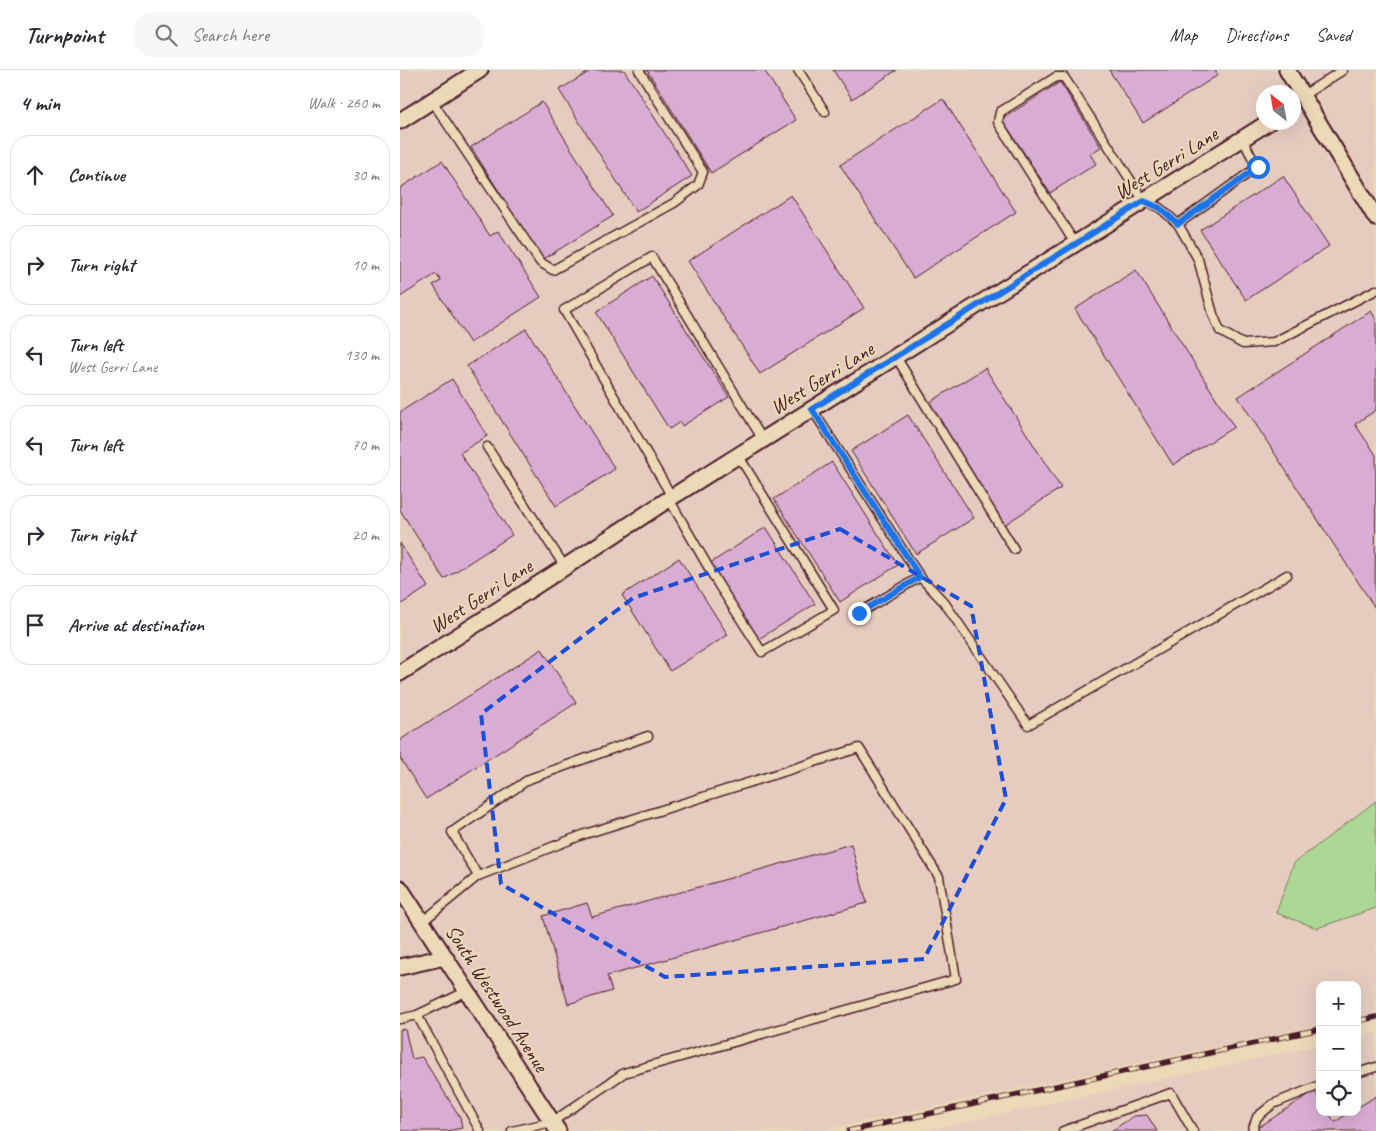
<!DOCTYPE html>
<html lang="en">
<head>
<meta charset="utf-8">
<style>
	body { margin:0; font-family:Caveat,sans-serif; background:#f7f7f7; color:#2b2b33 }
	.controls { position:absolute; right:15px; bottom:15px; display:grid; overflow:hidden; border-radius:10px; box-shadow:0 5px 20px #0002 }
	.controls button { width:45px; height:45px; display:grid; place-items:center; padding:0; border:0; border-bottom:1px solid #e1e1e2; background:#fff; color:#2b2b33; font:25px sans-serif }
	.compass { position:absolute; left:856px; top:15px; width:45px; height:45px; border-radius:50%; background:#fff; box-shadow:0 5px 20px #0002; rotate:329deg }
	.stop { position:absolute; width:15px; height:15px; margin:-11px; border:4px solid #1a73e8; border-radius:50%; background:#fff }
	.stop.end { background:#1a73e8; border-color:#fff; box-shadow:0 1px 5px #0008 }
	.list { margin:0; padding:0; list-style:none }
	h2 { display:flex; justify-content:space-between; align-items:center; height:65px; margin:0; padding:0 20px; font-size:21px }
	h2 small { font-size:16px; font-weight:400; color:#7c7c81 }
	.list li { display:grid; grid-template-columns:32px 1fr auto; gap:15px; align-items:center; box-sizing:border-box; height:80px; margin:0 10px 10px; padding:0 10px; border:1px solid #e1e1e2; border-radius:20px }
	.list b { display:block; font-size:19px; white-space:nowrap }
	.list p { margin:0; font-size:16px; white-space:nowrap; color:#7c7c81 }
	.list em { font-size:16px; font-style:normal; color:#7c7c81 }
	.icon { flex:none; width:28px; height:28px; fill:none; stroke:currentColor; stroke-width:2; stroke-linecap:round; stroke-linejoin:round }
	.map { position:relative; flex:none; width:976px; height:1061px; overflow:hidden }
	header { display:flex; align-items:center; gap:30px; box-sizing:border-box; height:70px; padding:0 25px; background:#fff; border-bottom:1px solid #e1e1e2 }
	header strong { font-size:24px }
	nav { display:flex; gap:28px; margin-inline-start:auto; font-size:18px }
	.search { width:350px; height:45px; background:#f7f7f7; display:flex; align-items:center; gap:12px; box-sizing:border-box; padding:0 18px; border-radius:20px; color:#7c7c81; font-size:19px }
	main { display:flex }
	aside { flex:1; background:#fff }
	.map>svg:first-child { display:block }
	.built { fill:#e6ccbf; fill-rule:evenodd }
	.green { fill:#acd794; stroke:#7b7b60 }
	.building { fill:#d8add3; stroke:#4a1f2b }
	.lines { fill:none; stroke-linecap:round; stroke-linejoin:round }
	.lane-casing { stroke:#4a1f2b; stroke-width:11 }
	.street-casing { stroke:#4a1f2b; stroke-width:19 }
	.lane { stroke:#ecd9b7; stroke-width:8 }
	.street { stroke:#ecd9b7; stroke-width:15 }
	.rail-casing { stroke:#4a1f2b; stroke-width:5.5 }
	.rail { stroke:#ecd9b7; stroke-width:4; stroke-dasharray:11; stroke-linecap:butt }
	.route { stroke:#1a73e8; stroke-width:6 }
	.marked { fill:none; stroke:#1d4ed8; stroke-width:4; stroke-dasharray:10 6; stroke-linejoin:round }
	.labels { text-anchor:middle; dominant-baseline:central; stroke-width:4; stroke-linejoin:round; paint-order:stroke }
	.street-label { font-size:21px; fill:#4a1f2b; stroke:#ecd9b7 }
</style>
</head>
<body>
<header>
<strong>Turnpoint</strong>
<div class="search"><svg class="icon" aria-label="search" viewBox="0 0 24 24"><circle cx="10" cy="10" r="6"/><path d="M15 15l6 6"/></svg>Search here</div>
<nav><a>Map</a><a>Directions</a><a>Saved</a></nav>
</header>
<main>
<aside>
<h2>4 min<small>Walk · 260 m</small></h2>
<ul class="list">
<li><svg class="icon" aria-label="ahead" viewBox="0 0 24 24"><path d="M12 20V5M6 11l6-6 6 6"/></svg><div><b>Continue</b></div><em>30 m</em></li>
<li><svg class="icon" aria-label="right" viewBox="0 0 24 24"><path d="M7 20v-9h11M14 6l5 5-5 5"/></svg><div><b>Turn right</b></div><em>10 m</em></li>
<li><svg class="icon" aria-label="left" viewBox="0 0 24 24"><path d="M17 20v-9H6M10 6l-5 5 5 5"/></svg><div><b>Turn left</b><p>West Gerri Lane</p></div><em>130 m</em></li>
<li><svg class="icon" aria-label="left" viewBox="0 0 24 24"><path d="M17 20v-9H6M10 6l-5 5 5 5"/></svg><div><b>Turn left</b></div><em>70 m</em></li>
<li><svg class="icon" aria-label="right" viewBox="0 0 24 24"><path d="M7 20v-9h11M14 6l5 5-5 5"/></svg><div><b>Turn right</b></div><em>20 m</em></li>
<li><svg class="icon" aria-label="arrive" viewBox="0 0 24 24"><path d="M6 21V4h12l-3 4 3 4H6"/></svg><div><b>Arrive at destination</b></div></li>
</ul>
</aside>
<div class="map">
<svg width="976" height="1061" viewBox="0 0 976 1061">
	<rect width="100%" height="100%" fill="#ecd9b7"/>
	<filter id="ink" filterUnits="userSpaceOnUse"><feTurbulence type="fractalNoise" baseFrequency=".02" numOctaves="2"/><feDisplacementMap in="SourceGraphic" scale="10" xChannelSelector="R" yChannelSelector="G"/><feConvolveMatrix kernelMatrix="1 2 1 2 8 2 1 2 1" color-interpolation-filters="sRGB"/></filter>
	<g filter="url(#ink)">
		<g class="built">
			<path d="M0 0H976V943L957 947V915H920V955L419 1061H0ZM864 22H894V52H864Z"/>
			<polygon points="976,963 976,1061 523,1061 920,975 920,1042 957,1042 957,967"/>
		</g>
		<polygon class="green" points="976,731 976,838 917,858 876,843 894,793"/>
		<g class="building">
			<polygon points="192,0 224,0 292,106 236,142 159,20"/>
			<polygon points="247,0 364,0 396,50 311,103"/>
			<polygon points="433,0 497,0 452,29"/>
			<polygon points="709,0 815,0 818,5 743,53"/>
			<polygon points="660,12 701,77 690,84 696,94 650,123 602,49"/>
			<polygon points="543,29 616,142 513,208 440,95"/>
			<polygon points="142,32 213,146 142,190 71,77"/>
			<polygon points="42,91 90,166 98,161 141,227 70,273 33,215 41,211 36,204 0,227 0,118"/>
			<polygon points="883,106 929,176 846,230 800,160"/>
			<polygon points="391,125 464,238 360,304 288,191"/>
			<polygon points="736,200 834,357 773,395 675,239"/>
			<polygon points="252,206 329,327 282,356 280,352 269,359 196,242"/>
			<polygon points="971,241 976,249 976,340 955,354 976,385 975,538 838,327"/>
			<polygon points="126,259 215,399 156,436 67,296"/>
			<polygon points="585,298 661,418 604,455 527,334"/>
			<polygon points="52,309 87,366 60,383 112,465 44,509 0,440 0,342"/>
			<polygon points="508,345 574,448 516,484 451,381"/>
			<polygon points="432,392 498,495 440,532 374,429"/>
			<polygon points="366,457 415,534 357,570 309,494"/>
			<polygon points="0,473 28,517 0,535"/>
			<polygon points="279,488 328,565 270,601 222,525"/>
			<polygon points="142,579 176,633 26,729 0,688 0,670"/>
			<polygon points="451,774 467,833 207,906 212,921 168,934 143,846 187,833 192,847"/>
			<polygon points="5,959 12,989 22,987 60,1047 62,1058 47,1061 0,1061 0,960"/>
			<polygon points="914,1021 920,1029 920,1042 928,1042 935,1052 950,1042 957,1042 957,1038 976,1026 976,1061 857,1061 856,1059"/>
			<polygon points="747,1045 757,1061 711,1061 734,1046"/>
		</g>
		<g class="lines">
			<defs>
				<g id="lane">
					<polyline points="398,0 425,42"/>
					<polyline points="902,26 943,0"/>
					<polyline points="32,31 140,192 153,200 274,133 298,115 303,102 239,0"/>
					<polyline points="778,154 857,97 843,70"/>
					<polyline points="676,175 598,52 600,42 656,7 664,7 744,131 760,138 778,154 798,189 813,244 820,261 843,274 874,272 976,220"/>
					<polyline points="496,287 614,479"/>
					<polyline points="412,339 520,507 459,543"/>
					<polyline points="87,377 165,497"/>
					<polyline points="272,427 164,240 252,187 363,370"/>
					<polyline points="269,429 318,514 362,582 434,540 338,385"/>
					<polyline points="520,507 544,532 628,655 887,505"/>
					<polyline points="78,806 185,764 459,678 539,807 556,909 224,1003 152,1052 112,1061"/>
					<polyline points="22,852 78,806 52,762 129,709 248,666"/>
					<polyline points="17,945 67,921"/>
					<polyline points="0,949 17,945 80,1061"/>
					<polyline points="957,1003 976,997"/>
					<polyline points="663,1061 771,1023 793,1061"/>
					<polyline points="852,1061 857,1047 873,1034 920,1015"/>
				</g>
				<g id="street">
					<polyline points="887,0 976,148"/>
					<polyline points="0,51 80,0"/>
					<polyline points="0,603 165,497 272,427 869,52"/>
					<polyline points="0,818 158,1061"/>
					<polyline points="0,897 45,887"/>
				</g>
			</defs>
			<use href="#lane" class="lane-casing"/>
			<use href="#street" class="street-casing"/>
			<use href="#lane" class="lane"/>
			<use href="#street" class="street"/>
			<defs>
				<g id="rail">
					<polyline points="957,951 976,947"/>
					<polyline points="449,1061 920,959"/>
				</g>
			</defs>
			<use href="#rail" class="rail-casing"/>
			<use href="#rail" class="rail"/>
		</g>
	</g>
	<g class="lines" filter="url(#ink)">
		<polyline class="route" points="459,543 520,507 412,339 744,131 760,138 778,154 858,97"/>
	</g>
	<path class="marked" d="M440 459 571 536 606 729 524 889 265 907 101 814 81 644 233 528Z"/>
	<g class="labels">
		<g class="street-label">
			<text transform="translate(766 93) rotate(-32)">West Gerri Lane</text>
			<text transform="translate(422 308) rotate(-32)">West Gerri Lane</text>
			<text transform="translate(81 526) rotate(-33)">West Gerri Lane</text>
			<text transform="translate(97 928) rotate(57)">South Westwood Avenue</text>
		</g>
	</g>
</svg>
<div class="controls">
<button>+</button>
<button>−</button>
<button><svg class="icon" aria-label="locate" viewBox="0 0 24 24"><circle cx="12" cy="12" r="6"/><path d="M12 2v4M12 18v4M2 12h4M18 12h4"/></svg></button>
</div>
<svg class="compass" viewBox="-18 -18 36 36"><path d="M0-13l5 13h-10z" fill="#e53935"/><path d="M0 13l5-13h-10z" fill="#7c7c81"/></svg>
<div class="stop" style="left:858px;top:97px"></div>
<div class="stop end" style="left:459px;top:543px"></div>
</div>
</main>
</body>
</html>
